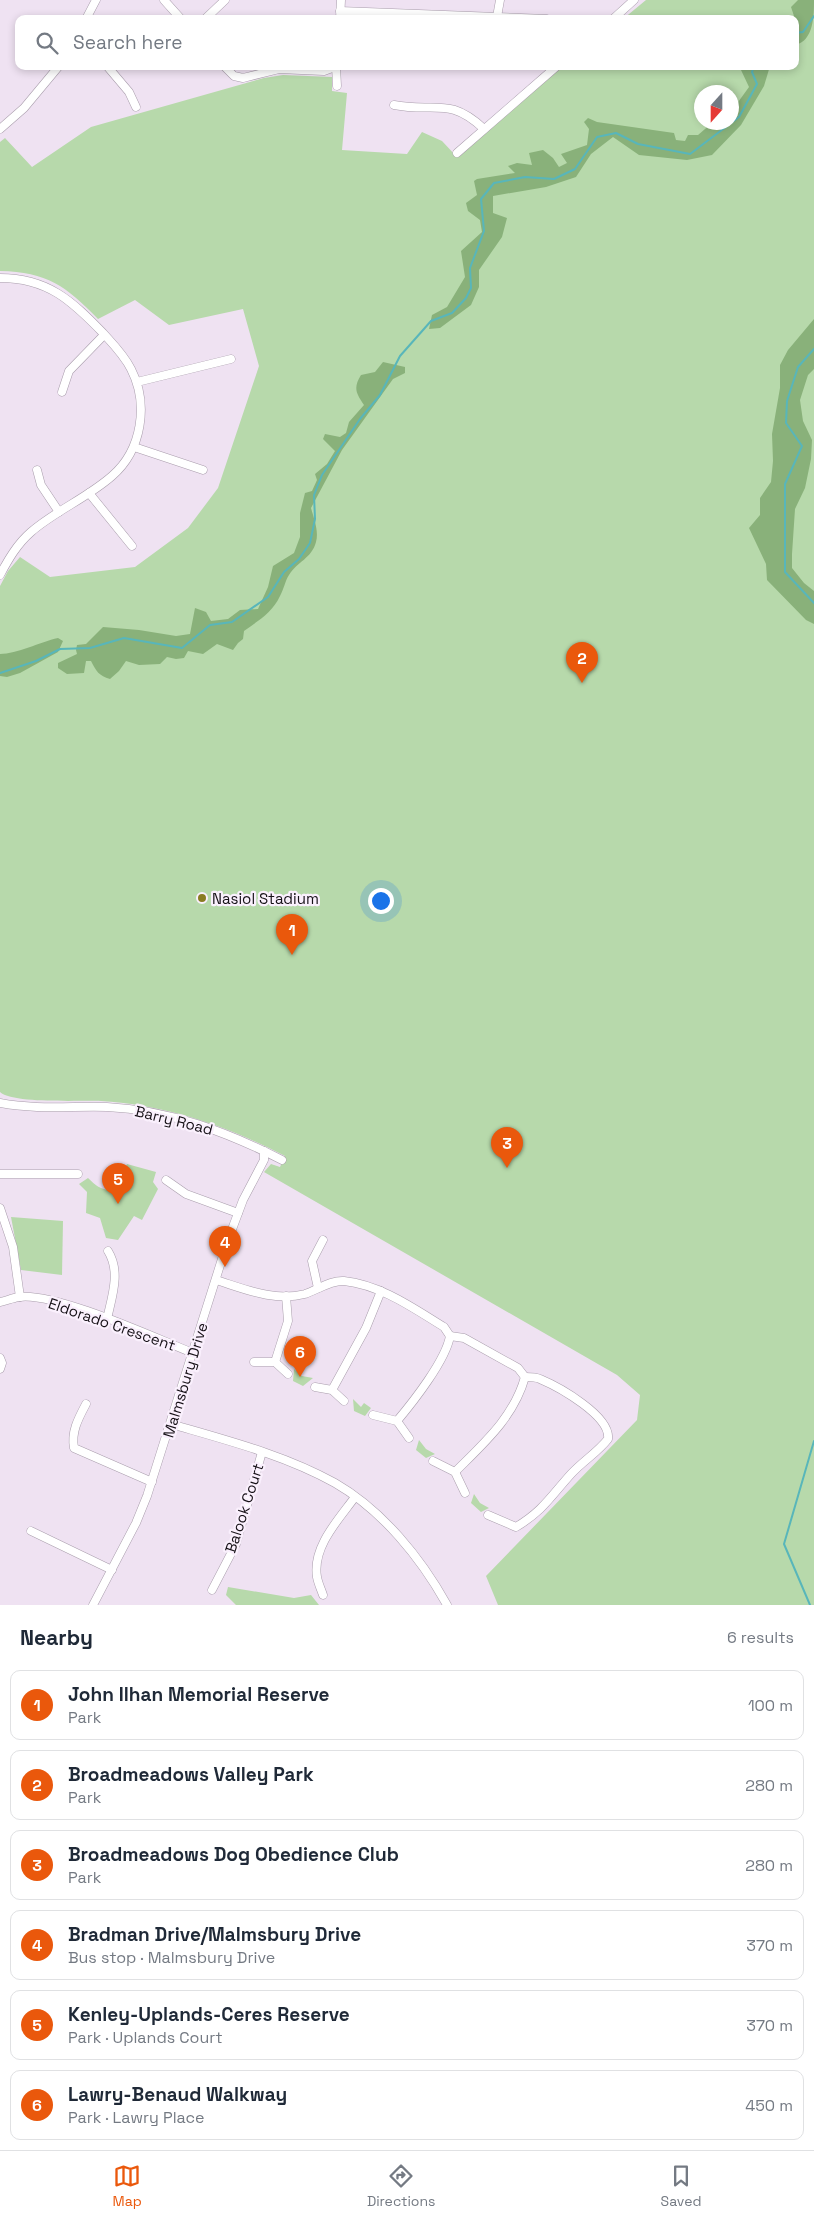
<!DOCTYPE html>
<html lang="en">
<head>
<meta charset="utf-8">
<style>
	body { margin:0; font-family:"Space Grotesk",sans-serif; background:#f6f6f7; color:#1f2937 }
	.compass { position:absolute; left:694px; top:85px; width:45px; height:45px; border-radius:50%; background:#fff; box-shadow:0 2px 8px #0003; rotate:201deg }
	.you { position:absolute; left:380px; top:900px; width:18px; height:18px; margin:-12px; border:4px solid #fff; border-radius:50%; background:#1a73e8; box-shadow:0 0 0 8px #1a73e833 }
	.badge { display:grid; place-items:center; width:32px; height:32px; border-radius:50%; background:#ea580c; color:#fff; font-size:16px; font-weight:700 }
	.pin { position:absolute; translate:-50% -41px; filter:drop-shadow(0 1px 2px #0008) }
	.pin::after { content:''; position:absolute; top:26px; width:18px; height:15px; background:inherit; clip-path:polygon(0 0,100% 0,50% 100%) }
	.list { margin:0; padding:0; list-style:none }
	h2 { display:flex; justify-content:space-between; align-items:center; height:65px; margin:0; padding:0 20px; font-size:21px }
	h2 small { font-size:16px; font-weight:400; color:#747a83 }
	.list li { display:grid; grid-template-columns:32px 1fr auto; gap:15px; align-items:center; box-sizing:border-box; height:70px; margin:0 10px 10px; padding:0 10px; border:1px solid #e0e1e3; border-radius:10px }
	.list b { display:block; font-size:19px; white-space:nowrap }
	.list p { margin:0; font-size:16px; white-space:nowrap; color:#747a83 }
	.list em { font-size:16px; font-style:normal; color:#747a83 }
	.icon { flex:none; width:28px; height:28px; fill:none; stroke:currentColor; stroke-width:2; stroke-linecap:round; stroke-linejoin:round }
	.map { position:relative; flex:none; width:814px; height:1605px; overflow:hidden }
	.search { position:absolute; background:#fff; box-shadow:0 2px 8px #0003; left:15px; right:15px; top:15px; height:55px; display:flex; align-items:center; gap:12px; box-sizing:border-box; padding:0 18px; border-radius:10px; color:#747a83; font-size:19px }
	.sheet { height:545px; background:#fff }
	nav { display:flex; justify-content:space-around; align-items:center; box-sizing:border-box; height:70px; border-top:1px solid #e0e1e3; background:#fff; font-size:14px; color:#747a83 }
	nav a { display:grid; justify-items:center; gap:2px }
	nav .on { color:#ea580c }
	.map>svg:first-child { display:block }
	.green { fill:#b7d9ab; fill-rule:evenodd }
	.forest { fill:#89b17a }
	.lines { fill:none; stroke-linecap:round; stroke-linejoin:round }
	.stream { stroke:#58b6ba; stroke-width:2 }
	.minor-casing { stroke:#a99dac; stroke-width:9 }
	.minor { stroke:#fff; stroke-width:8 }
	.poi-dot { fill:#897c22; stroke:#faf0fd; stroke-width:2 }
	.labels { text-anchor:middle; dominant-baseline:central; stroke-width:4.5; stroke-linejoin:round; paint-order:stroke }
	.poi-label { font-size:15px; fill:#151016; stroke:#faf0fd; text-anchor:start }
	.street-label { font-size:15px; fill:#151016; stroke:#faf0fd }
</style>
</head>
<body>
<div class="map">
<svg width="814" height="1605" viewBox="0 0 814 1605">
	<rect width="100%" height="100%" fill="#efe2f2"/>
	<g class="green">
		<path d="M646 0H814V1605H498L486 1576 637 1420 640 1395 617 1375 264 1172 271 1164 280 1167 285 1156C227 1126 166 1105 101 1101 80 1100 13 1104 0 1092V586L8 571 20 557 50 577 135 567 188 528 218 488 259 366 243 309 169 325 135 300 98 319C66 286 47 272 0 271V142L5 138 32 167 91 127 264 78 283 75 332 77V91L347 93 342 150 407 154 422 132 442 141 457 157 563 66H795V19H623ZM702 92H732V122H702Z"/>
		<path d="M127 1164 156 1172 153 1182 158 1189 142 1220 134 1216 118 1240 106 1238 100 1218 86 1213 87 1192 79 1184 88 1178C97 1187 104 1192 117 1189Z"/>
		<polygon points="11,1217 63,1221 62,1275 21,1270"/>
		<polygon points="294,1369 302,1376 313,1378 303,1386 293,1381"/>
		<polygon points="353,1399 361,1407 364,1403 371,1408 365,1416 354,1411"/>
		<polygon points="419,1440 426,1449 435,1454 426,1458 416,1450"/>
		<polygon points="474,1494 480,1503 489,1508 481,1512 471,1503"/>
		<polygon points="228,1587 294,1598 311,1595 319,1605 236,1605 226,1595"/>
	</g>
	<g class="forest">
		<path d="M798 0H814C814 15 814 41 795 45V19L791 7Z"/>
		<polygon points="743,66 770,66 764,86 741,125 712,155 687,160 639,155 613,137 591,154 576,177 546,187 493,196 493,213 507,218 502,237 479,270 479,287 471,305 440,328 429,329 432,315 447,307 465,277 461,251 482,232 480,220 468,211 466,203 477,195 474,181 477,179 515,173 508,166 517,163 532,165 529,153 543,150 553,158 559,167 567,163 561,154 587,145 589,129 584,122 588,118 597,122 674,133 676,140 685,141 688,135 698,135 712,123 732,122 732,107 736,105 749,87 741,70"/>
		<polygon points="814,319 814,369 808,375 800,400 803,421 812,440 811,459 805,488 795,509 792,554 792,568 804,583 814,591 814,624 806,620 767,580 766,564 749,528 760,515 760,498 771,482 773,461 772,434 780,388 780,365 788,350"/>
		<path d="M383 362 405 367V373L393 379 342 450 311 508C314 519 319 531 316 542 312 558 297 562 289 575 285 581 284 589 280 596 272 613 259 620 244 631L243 639 238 643 233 650 217 644 203 654 188 651 184 658 176 659 167 657 160 664 139 665 126 661 119 671 110 679C99 676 96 671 91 661H86L84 673 67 674 58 668V663L77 654 76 650 77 645 86 644 103 627 139 630 176 636 190 634 195 608 206 612 211 621 228 619 240 610 258 609 268 587 273 566 294 553 300 537V513L305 493 312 491 317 480 315 474 327 464 335 451 323 439 325 434 340 437 346 433 349 422 364 405C356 393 353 388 361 375L375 372Z"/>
		<path d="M58 638 63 641 58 652 20 673 7 677 0 676V654C17 654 40 642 58 638Z"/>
	</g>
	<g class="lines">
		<g class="stream">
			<polyline points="795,33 803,32 814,16"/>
			<polyline points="814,349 798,367 787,401 786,423 802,446 785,484 785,572 814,603"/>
			<polyline points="0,673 36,661 60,649 90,648 124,638 182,648 210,625 232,622 268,597 284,572 299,559 310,543 315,519 314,495 322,475 360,419 380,395 400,356 431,321 452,313 466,298 471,288 470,268 484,231 481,199 494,183 525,177 554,179 575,169 597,137 616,133 638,144 690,154 739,117 757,84 752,72 754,66"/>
			<polyline points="810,1605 784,1544 814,1441"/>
		</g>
		<defs>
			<g id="minor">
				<polyline points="164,0 181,19"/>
				<polyline points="340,11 547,19"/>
				<polyline points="497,17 500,0"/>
				<polyline points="86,19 96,0"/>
				<polyline points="205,19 225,0"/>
				<polyline points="340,19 341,0"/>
				<polyline points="613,19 634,0"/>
				<polyline points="107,66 129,92 136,107"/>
				<polyline points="224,66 234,76 243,78 279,69 324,71 335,67"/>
				<polyline points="336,66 337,86"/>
				<path d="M394 105C435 113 449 96 484 129"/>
				<polyline points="0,129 24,108 59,66"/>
				<polyline points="457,153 557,66"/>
				<path d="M0 278C48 278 72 301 103 333 113 344 124 355 131 369 149 404 142 450 112 476 87 498 55 511 31 532 17 544 8 560 0 575"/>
				<polyline points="137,382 231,359"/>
				<polyline points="62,392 69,371 104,335"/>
				<polyline points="134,447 203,470"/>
				<polyline points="37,470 41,485 59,512"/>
				<polyline points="89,493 132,546"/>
				<path d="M0 1103C36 1110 71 1106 107 1107 169 1110 227 1132 282 1160"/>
				<polyline points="0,1174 78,1174"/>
				<polyline points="166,1180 186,1194 238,1213"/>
				<polyline points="0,1208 13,1247 20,1297"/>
				<path d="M216 1280C245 1289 274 1302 305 1294 317 1290 331 1280 344 1281 381 1285 413 1308 444 1327L450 1336"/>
				<polyline points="318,1288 312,1261 323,1240"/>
				<path d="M0 1302C6 1301 12 1298 19 1297 56 1292 155 1338 193 1353"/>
				<path d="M107 1319C112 1296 121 1272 108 1251"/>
				<polyline points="450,1336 464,1338 518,1368 525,1377"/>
				<polyline points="0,1358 2,1363 0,1369"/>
				<polyline points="254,1362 275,1362 288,1374"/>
				<polyline points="275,1362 288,1321 286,1296"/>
				<polyline points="315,1387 332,1390 344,1401"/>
				<polyline points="332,1390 366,1328 381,1291"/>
				<path d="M86 1404C78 1419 71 1432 74 1448L152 1482"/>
				<polyline points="373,1415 397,1421 409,1438"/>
				<path d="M397 1421C413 1402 446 1360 450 1336"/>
				<path d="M171 1424C226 1440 285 1455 335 1483 382 1510 421 1558 447 1605"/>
				<polyline points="433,1461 455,1472 465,1493"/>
				<path d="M455 1472C484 1443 514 1417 525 1377"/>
				<path d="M488 1515 516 1527C543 1511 551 1496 571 1474 583 1461 598 1452 608 1439 611 1416 559 1387 540 1379 536 1377 530 1377 525 1377"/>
				<polyline points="31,1531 112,1570"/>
				<polyline points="212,1590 236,1544 262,1452"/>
				<path d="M323 1595C321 1589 318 1583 317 1577 312 1547 339 1519 355 1497"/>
				<polyline points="93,1605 136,1523 147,1496 228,1240 243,1200 264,1160 264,1151"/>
			</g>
		</defs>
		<use href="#minor" class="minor-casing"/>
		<use href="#minor" class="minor"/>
	</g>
	<circle class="poi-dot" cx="202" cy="898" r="5"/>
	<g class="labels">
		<g class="poi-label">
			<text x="212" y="898">Nasiol Stadium</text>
		</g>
		<g class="street-label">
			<text transform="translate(174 1120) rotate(14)">Barry Road</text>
			<text transform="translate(112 1324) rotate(19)">Eldorado Crescent</text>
			<text transform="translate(185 1380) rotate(-73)">Malmsbury Drive</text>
			<text transform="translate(244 1508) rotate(-72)">Balook Court</text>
		</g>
	</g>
</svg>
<svg class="compass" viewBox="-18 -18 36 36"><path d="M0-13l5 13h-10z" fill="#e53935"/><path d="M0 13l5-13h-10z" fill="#747a83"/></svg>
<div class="you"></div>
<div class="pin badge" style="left:292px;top:955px">1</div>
<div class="pin badge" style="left:582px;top:683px">2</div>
<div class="pin badge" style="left:507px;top:1168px">3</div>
<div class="pin badge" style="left:225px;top:1267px">4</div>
<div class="pin badge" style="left:118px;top:1204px">5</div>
<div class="pin badge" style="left:300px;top:1377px">6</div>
<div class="search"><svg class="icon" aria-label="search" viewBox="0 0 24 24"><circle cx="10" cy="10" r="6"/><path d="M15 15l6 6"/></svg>Search here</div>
</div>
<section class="sheet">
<h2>Nearby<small>6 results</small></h2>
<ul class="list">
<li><span class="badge">1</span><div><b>John Ilhan Memorial Reserve</b><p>Park</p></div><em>100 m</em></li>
<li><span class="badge">2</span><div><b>Broadmeadows Valley Park</b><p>Park</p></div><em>280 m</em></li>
<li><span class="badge">3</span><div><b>Broadmeadows Dog Obedience Club</b><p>Park</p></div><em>280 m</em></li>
<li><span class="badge">4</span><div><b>Bradman Drive/Malmsbury Drive</b><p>Bus stop · Malmsbury Drive</p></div><em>370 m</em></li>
<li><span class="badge">5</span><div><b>Kenley-Uplands-Ceres Reserve</b><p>Park · Uplands Court</p></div><em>370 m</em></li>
<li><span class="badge">6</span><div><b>Lawry-Benaud Walkway</b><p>Park · Lawry Place</p></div><em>450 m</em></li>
</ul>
</section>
<nav>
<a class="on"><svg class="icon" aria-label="map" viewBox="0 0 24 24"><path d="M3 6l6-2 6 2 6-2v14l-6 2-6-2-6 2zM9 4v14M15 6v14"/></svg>Map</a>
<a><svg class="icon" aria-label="directions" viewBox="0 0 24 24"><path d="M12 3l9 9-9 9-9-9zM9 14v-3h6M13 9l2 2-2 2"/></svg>Directions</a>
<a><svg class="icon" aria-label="saved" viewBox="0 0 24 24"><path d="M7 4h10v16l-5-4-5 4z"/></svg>Saved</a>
</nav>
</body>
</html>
